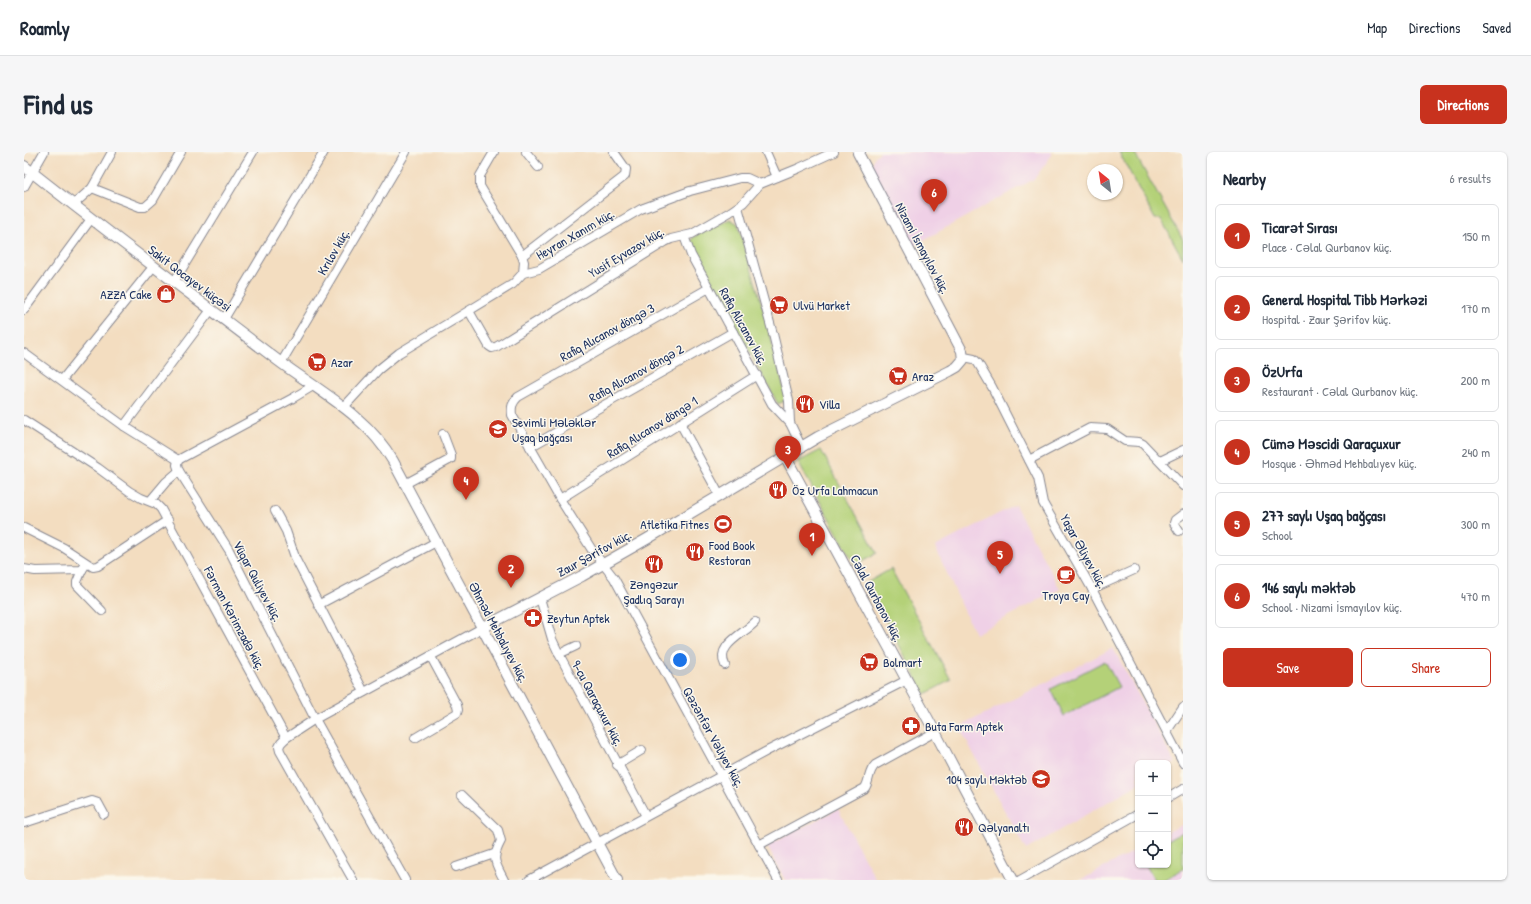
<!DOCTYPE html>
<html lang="en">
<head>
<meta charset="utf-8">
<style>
	body { margin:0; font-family:"Patrick Hand",sans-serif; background:#f6f6f7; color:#1f2937 }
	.controls { position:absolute; right:12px; bottom:12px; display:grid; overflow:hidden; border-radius:6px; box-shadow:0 1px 3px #0004 }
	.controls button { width:36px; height:36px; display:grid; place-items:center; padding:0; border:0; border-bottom:1px solid #e0e1e3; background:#fff; color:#1f2937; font:20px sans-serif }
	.compass { position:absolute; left:1063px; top:12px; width:36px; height:36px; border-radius:50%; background:#fff; box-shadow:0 1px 3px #0004; rotate:330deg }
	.you { position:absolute; left:656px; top:508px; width:14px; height:14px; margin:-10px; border:3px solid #fff; border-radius:50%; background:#1a73e8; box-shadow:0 0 0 6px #1a73e833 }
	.badge { display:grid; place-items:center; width:26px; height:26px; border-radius:50%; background:#c8321e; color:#fff; font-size:13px; font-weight:700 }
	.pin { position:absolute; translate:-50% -33px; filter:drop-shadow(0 1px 2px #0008) }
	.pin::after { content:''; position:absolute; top:21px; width:14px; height:12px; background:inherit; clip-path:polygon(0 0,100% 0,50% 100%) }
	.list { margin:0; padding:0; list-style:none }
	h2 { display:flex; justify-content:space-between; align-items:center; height:52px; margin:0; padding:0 16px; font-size:17px }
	h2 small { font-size:13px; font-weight:400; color:#747a83 }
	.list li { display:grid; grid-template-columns:26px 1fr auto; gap:12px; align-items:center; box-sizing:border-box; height:64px; margin:0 8px 8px; padding:0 8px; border:1px solid #e0e1e3; border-radius:6px }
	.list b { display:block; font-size:15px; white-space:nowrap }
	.list p { margin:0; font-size:13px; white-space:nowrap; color:#747a83 }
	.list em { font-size:13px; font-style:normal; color:#747a83 }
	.actions { display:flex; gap:8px; padding:12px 16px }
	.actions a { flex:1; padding:9px 0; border:1px solid #c8321e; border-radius:6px; text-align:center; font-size:14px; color:#c8321e }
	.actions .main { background:#c8321e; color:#fff }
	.icon { flex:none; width:22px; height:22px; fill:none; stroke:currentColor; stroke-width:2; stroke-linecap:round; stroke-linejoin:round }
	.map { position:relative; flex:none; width:1159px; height:728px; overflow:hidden; border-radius:6px }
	header { display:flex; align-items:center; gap:24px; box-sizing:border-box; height:56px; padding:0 20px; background:#fff; border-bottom:1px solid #e0e1e3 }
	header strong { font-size:19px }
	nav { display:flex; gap:22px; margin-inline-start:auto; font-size:14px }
	.intro { display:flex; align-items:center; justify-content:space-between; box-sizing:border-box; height:96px; padding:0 24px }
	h1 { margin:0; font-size:28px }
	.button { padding:10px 18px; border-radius:6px; background:#c8321e; color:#fff; font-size:14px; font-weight:700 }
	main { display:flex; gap:24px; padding:0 24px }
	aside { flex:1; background:#fff; border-radius:6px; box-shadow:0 1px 3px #0004 }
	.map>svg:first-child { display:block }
	.built { fill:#efd0e6 }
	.green { fill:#b4d178; stroke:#68806b }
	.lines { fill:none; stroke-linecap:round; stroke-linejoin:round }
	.minor-casing { stroke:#87868f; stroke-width:10 }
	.tertiary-casing { stroke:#87868f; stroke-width:12 }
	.minor { stroke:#fff; stroke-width:8 }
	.tertiary { stroke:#fff; stroke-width:10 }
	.labels { text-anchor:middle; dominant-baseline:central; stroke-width:3; stroke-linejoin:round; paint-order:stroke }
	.street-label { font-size:13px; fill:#1b2f5e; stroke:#fbf7ec }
	.poi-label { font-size:13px; fill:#1b2f5e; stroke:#fbf7ec; text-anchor:start }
</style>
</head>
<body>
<header>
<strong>Roamly</strong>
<nav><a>Map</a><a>Directions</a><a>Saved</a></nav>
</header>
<div class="intro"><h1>Find us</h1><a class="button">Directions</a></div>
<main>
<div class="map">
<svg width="1159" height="728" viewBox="0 0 1159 728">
	<rect width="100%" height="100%" fill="#fbf7ec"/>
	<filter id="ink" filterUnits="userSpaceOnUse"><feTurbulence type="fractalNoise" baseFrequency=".025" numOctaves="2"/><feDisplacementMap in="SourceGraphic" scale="8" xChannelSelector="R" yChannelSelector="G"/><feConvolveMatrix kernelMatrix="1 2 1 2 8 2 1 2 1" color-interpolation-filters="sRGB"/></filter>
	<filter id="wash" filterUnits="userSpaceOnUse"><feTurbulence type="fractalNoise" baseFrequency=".012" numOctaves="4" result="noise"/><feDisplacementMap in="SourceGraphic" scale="16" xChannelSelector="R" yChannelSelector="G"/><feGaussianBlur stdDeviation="0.9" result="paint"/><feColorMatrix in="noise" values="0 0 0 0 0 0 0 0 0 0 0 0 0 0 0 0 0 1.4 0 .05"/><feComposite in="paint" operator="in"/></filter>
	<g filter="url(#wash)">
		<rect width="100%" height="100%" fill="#f3ddc0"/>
		<g class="built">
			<polygon points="856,0 1028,0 1028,3 1010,27 889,94 847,16 851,4"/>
			<polygon points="991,353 1036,437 951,482 911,395"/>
			<polygon points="1089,496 1151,611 1144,615 1144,611 1114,611 1114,632 1002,698 935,575"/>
			<polygon points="814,657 852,728 761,728 743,694"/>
			<polygon points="1159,672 1159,728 1057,728 1114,697 1114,713 1144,713 1144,680"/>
		</g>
		<g class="green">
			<polygon points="1095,0 1110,0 1159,88 1159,107 1137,67 1131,67"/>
			<polygon points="706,67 714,72 738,153 763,248 754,252 666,91 669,85"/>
			<polygon points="797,298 853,401 831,413 774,310"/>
			<polygon points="867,417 927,528 901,542 842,431"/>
			<polygon points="1081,509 1095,535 1040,564 1027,537"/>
			<polygon points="1159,680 1159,717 1139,728 1130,728 1122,713 1144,713 1144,688"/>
		</g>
	</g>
	<g filter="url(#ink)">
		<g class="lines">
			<defs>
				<g id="minor">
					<polyline points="470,0 456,24 456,34 498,104 500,110 499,121"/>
					<polyline points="502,0 514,15"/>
					<polyline points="742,0 753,25"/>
					<polyline points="0,35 20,0"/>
					<polyline points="68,36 116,55 121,55 129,48 157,0"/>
					<polyline points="49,53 68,36 88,0"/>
					<polyline points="714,55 749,182 765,249 766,271 777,294"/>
					<polyline points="660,84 667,103 685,136 748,252 766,271"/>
					<polyline points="498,104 601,24 602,17 590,0"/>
					<polyline points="150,130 229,0"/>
					<path d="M685 136 494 245C488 251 487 255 488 263L536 347 568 398 590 426 754 728"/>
					<polyline points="0,158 67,67"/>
					<polyline points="445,159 465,194 468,196 472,195 641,90 647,87 668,82 706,60 719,51 736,32 773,17 810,0"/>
					<polyline points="200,167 300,0"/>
					<polyline points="0,201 100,274 154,308"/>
					<polyline points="940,205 950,207 954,211 968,235 1014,326 1019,351 1068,437 1159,611"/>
					<polyline points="257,211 382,0"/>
					<polyline points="38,228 129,115"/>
					<polyline points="320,255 354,218 375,201 489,132 499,121 515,117 617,57 666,39 716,26 723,26 736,32"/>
					<polyline points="0,268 74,316 105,339 117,346 132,352 137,357 262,586 257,591 255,595 256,599 329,728"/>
					<polyline points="656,271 696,344"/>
					<polyline points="100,274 187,158"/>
					<polyline points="506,295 709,180"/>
					<polyline points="154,308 153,313 155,319 205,398 291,567 381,728"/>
					<polyline points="154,308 269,246 289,234"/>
					<polyline points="1005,308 1066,276 1083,277 1101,289 1115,290 1119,292 1159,334"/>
					<polyline points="1136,309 1159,298"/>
					<polyline points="381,332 427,307 427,303 419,282"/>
					<polyline points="536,347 733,223"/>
					<polyline points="126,349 142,330 155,319"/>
					<polyline points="251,359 262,379 272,408 340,540"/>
					<polyline points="0,376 40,396 69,415 74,414 144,368"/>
					<polyline points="1155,379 1150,371 1151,368 1159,362"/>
					<polyline points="0,417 11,419 58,418 62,412"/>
					<polyline points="58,418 53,430 53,433 78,459"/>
					<polyline points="1068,437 1110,418"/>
					<polyline points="516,446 528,487 535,502 622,664"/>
					<polyline points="294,453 412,390"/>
					<polyline points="535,502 552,494"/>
					<path d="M701 513C691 493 720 482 731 470"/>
					<polyline points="1143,579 1159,555"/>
					<polyline points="262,586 291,567 458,476"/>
					<polyline points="391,586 433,561 434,558 433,553 407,505"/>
					<polyline points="593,613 618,598"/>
					<path d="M438 643 474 678 477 689C467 708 471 710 480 728"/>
					<polyline points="1144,646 1159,637"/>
					<polyline points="0,671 68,649 74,651 80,662"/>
					<path d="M735 693 841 636C846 628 844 620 851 613L911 580"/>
					<polyline points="432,715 470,702"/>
					<polyline points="505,728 743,599 883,528"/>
					<polyline points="996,728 1114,662"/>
				</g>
				<g id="tertiary">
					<path d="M0 14C83 80 168 143 252 207 294 239 342 262 369 309L593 728"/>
					<polyline points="761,304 911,580 989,728"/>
					<polyline points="458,476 558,424 623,387 794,285 926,219 933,215 939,208 938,199 834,1 836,0"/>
				</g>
			</defs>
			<use href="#minor" class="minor-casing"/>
			<use href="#tertiary" class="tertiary-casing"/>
			<use href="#minor" class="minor"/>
			<use href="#tertiary" class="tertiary"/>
		</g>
	</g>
	<defs>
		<symbol id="shop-disc" viewBox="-11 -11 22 22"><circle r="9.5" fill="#c8321e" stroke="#fbf7ec"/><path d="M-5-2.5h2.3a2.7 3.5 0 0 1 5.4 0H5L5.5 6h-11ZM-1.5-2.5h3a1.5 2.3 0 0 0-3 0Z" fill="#fff"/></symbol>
		<symbol id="supermarket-disc" viewBox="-11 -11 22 22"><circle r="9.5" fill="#c8321e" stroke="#fbf7ec"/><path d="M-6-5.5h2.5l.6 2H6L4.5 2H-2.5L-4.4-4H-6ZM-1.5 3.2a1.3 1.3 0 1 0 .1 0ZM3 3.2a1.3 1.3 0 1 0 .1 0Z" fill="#fff"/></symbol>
		<symbol id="restaurant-disc" viewBox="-11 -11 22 22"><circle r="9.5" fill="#c8321e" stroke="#fbf7ec"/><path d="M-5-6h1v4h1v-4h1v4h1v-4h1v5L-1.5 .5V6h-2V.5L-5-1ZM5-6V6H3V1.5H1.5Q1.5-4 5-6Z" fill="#fff"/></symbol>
		<symbol id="school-disc" viewBox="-11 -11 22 22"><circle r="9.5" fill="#c8321e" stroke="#fbf7ec"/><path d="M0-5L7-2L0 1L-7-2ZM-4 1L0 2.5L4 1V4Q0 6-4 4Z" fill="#fff"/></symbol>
		<symbol id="stadium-disc" viewBox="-11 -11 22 22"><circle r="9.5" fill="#c8321e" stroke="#fbf7ec"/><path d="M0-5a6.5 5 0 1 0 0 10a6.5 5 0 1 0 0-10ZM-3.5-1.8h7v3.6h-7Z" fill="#fff"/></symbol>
		<symbol id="cafe-disc" viewBox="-11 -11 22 22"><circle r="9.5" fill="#c8321e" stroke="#fbf7ec"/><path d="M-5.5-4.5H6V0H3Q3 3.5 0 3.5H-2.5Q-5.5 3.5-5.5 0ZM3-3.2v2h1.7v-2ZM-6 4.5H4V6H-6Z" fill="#fff"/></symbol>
		<symbol id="pharmacy-disc" viewBox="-11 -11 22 22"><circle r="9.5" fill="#c8321e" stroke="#fbf7ec"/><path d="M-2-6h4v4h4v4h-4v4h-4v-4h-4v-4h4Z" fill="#fff"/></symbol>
	</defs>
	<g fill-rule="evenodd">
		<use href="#shop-disc" x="131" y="131" width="22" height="22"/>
		<use href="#supermarket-disc" x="744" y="142" width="22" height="22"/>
		<use href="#supermarket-disc" x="282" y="199" width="22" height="22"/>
		<use href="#supermarket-disc" x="863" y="213" width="22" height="22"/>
		<use href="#restaurant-disc" x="770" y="241" width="22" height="22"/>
		<use href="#school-disc" x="463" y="266" width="22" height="22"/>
		<use href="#restaurant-disc" x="743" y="327" width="22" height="22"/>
		<use href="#stadium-disc" x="688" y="361" width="22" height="22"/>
		<use href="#restaurant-disc" x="660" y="389" width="22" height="22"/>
		<use href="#restaurant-disc" x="619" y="401" width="22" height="22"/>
		<use href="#cafe-disc" x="1031" y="412" width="22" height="22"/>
		<use href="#pharmacy-disc" x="498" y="455" width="22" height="22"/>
		<use href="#supermarket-disc" x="834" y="499" width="22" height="22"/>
		<use href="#pharmacy-disc" x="876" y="563" width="22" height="22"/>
		<use href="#school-disc" x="1006" y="616" width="22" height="22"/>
		<use href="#restaurant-disc" x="929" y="664" width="22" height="22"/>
	</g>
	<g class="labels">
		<g class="street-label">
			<text transform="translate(551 82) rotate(-30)">Heyran Xanım küç.</text>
			<text transform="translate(899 96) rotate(62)">Nizami İsmayılov küç.</text>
			<text transform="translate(309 100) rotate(-60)">Krılov küç.</text>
			<text transform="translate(602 100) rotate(-31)">Yusif Eyvazov küç.</text>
			<text transform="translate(166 126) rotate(37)">Sakit Qocayev küçəsi</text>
			<text transform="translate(720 174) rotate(61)">Rafiq Alıcanov küç.</text>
			<text transform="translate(583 180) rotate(-29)">Rafiq Alıcanov döngə 3</text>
			<text transform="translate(612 221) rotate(-29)">Rafiq Alıcanov döngə 2</text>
			<text transform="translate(628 275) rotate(-32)">Rafiq Alıcanov döngə 1</text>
			<text transform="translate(1060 399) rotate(61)">Yaşar Əliyev küç.</text>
			<text transform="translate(570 401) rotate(-29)">Zaur Şərifov küç.</text>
			<text transform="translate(234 429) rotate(62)">Vüqar Quliyev küç.</text>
			<text transform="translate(853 446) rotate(62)">Cəlal Qurbanov küç.</text>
			<text transform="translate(211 466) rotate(62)">Fərman Kərimzadə küç.</text>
			<text transform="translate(475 480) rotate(62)">Əhməd Mehbalıyev küç.</text>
			<text transform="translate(574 551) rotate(62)">9-cu Qaraçuxur küç.</text>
			<text transform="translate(690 585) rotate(61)">Qəzənfər Vəliyev küç.</text>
		</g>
		<g class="poi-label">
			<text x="128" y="142" text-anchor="end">AZZA Cake</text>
			<text x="769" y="153">Ulvü Market</text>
			<text x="307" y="210">Azar</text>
			<text x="888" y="224">Araz</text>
			<text x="795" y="252">Villa</text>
			<text x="488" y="270">Sevimli Mələklər<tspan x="488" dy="15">Uşaq bağçası</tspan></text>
			<text x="768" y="338">Öz Urfa Lahmacun</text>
			<text x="685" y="372" text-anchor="end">Atletika Fitnes</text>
			<text x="685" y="393">Food Book<tspan x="685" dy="15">Restoran</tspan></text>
			<text x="630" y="432" text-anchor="middle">Zəngəzur<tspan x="630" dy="15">Şadlıq Sarayı</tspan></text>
			<text x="1042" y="443" text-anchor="middle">Troya Çay</text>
			<text x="523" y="466">Zeytun Aptek</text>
			<text x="859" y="510">Bolmart</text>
			<text x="901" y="574">Buta Farm Aptek</text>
			<text x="1003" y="627" text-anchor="end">104 saylı Məktəb</text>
			<text x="954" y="675">Qəlyanaltı</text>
		</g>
	</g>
</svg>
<div class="controls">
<button>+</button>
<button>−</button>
<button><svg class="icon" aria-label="locate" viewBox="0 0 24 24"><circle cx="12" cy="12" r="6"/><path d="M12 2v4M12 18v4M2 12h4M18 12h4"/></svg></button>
</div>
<svg class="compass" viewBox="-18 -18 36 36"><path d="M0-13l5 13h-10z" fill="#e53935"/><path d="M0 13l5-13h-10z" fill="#747a83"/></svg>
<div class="you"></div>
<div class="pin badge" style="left:788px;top:404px">1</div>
<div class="pin badge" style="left:487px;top:436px">2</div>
<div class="pin badge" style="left:764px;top:317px">3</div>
<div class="pin badge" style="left:442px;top:348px">4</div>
<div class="pin badge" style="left:976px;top:422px">5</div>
<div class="pin badge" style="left:910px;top:60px">6</div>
</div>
<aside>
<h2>Nearby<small>6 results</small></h2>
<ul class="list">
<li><span class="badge">1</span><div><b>Ticarət Sırası</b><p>Place · Cəlal Qurbanov küç.</p></div><em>150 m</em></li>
<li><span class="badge">2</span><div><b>General Hospital Tibb Mərkəzi</b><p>Hospital · Zaur Şərifov küç.</p></div><em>170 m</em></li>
<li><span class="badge">3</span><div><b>ÖzUrfa</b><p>Restaurant · Cəlal Qurbanov küç.</p></div><em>200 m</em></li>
<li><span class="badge">4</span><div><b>Cümə Məscidi Qaraçuxur</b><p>Mosque · Əhməd Mehbalıyev küç.</p></div><em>240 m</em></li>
<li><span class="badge">5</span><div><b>277 saylı Uşaq bağçası</b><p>School</p></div><em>300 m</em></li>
<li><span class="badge">6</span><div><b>146 saylı məktəb</b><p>School · Nizami İsmayılov küç.</p></div><em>470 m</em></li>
</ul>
<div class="actions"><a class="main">Save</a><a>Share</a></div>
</aside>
</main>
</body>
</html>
